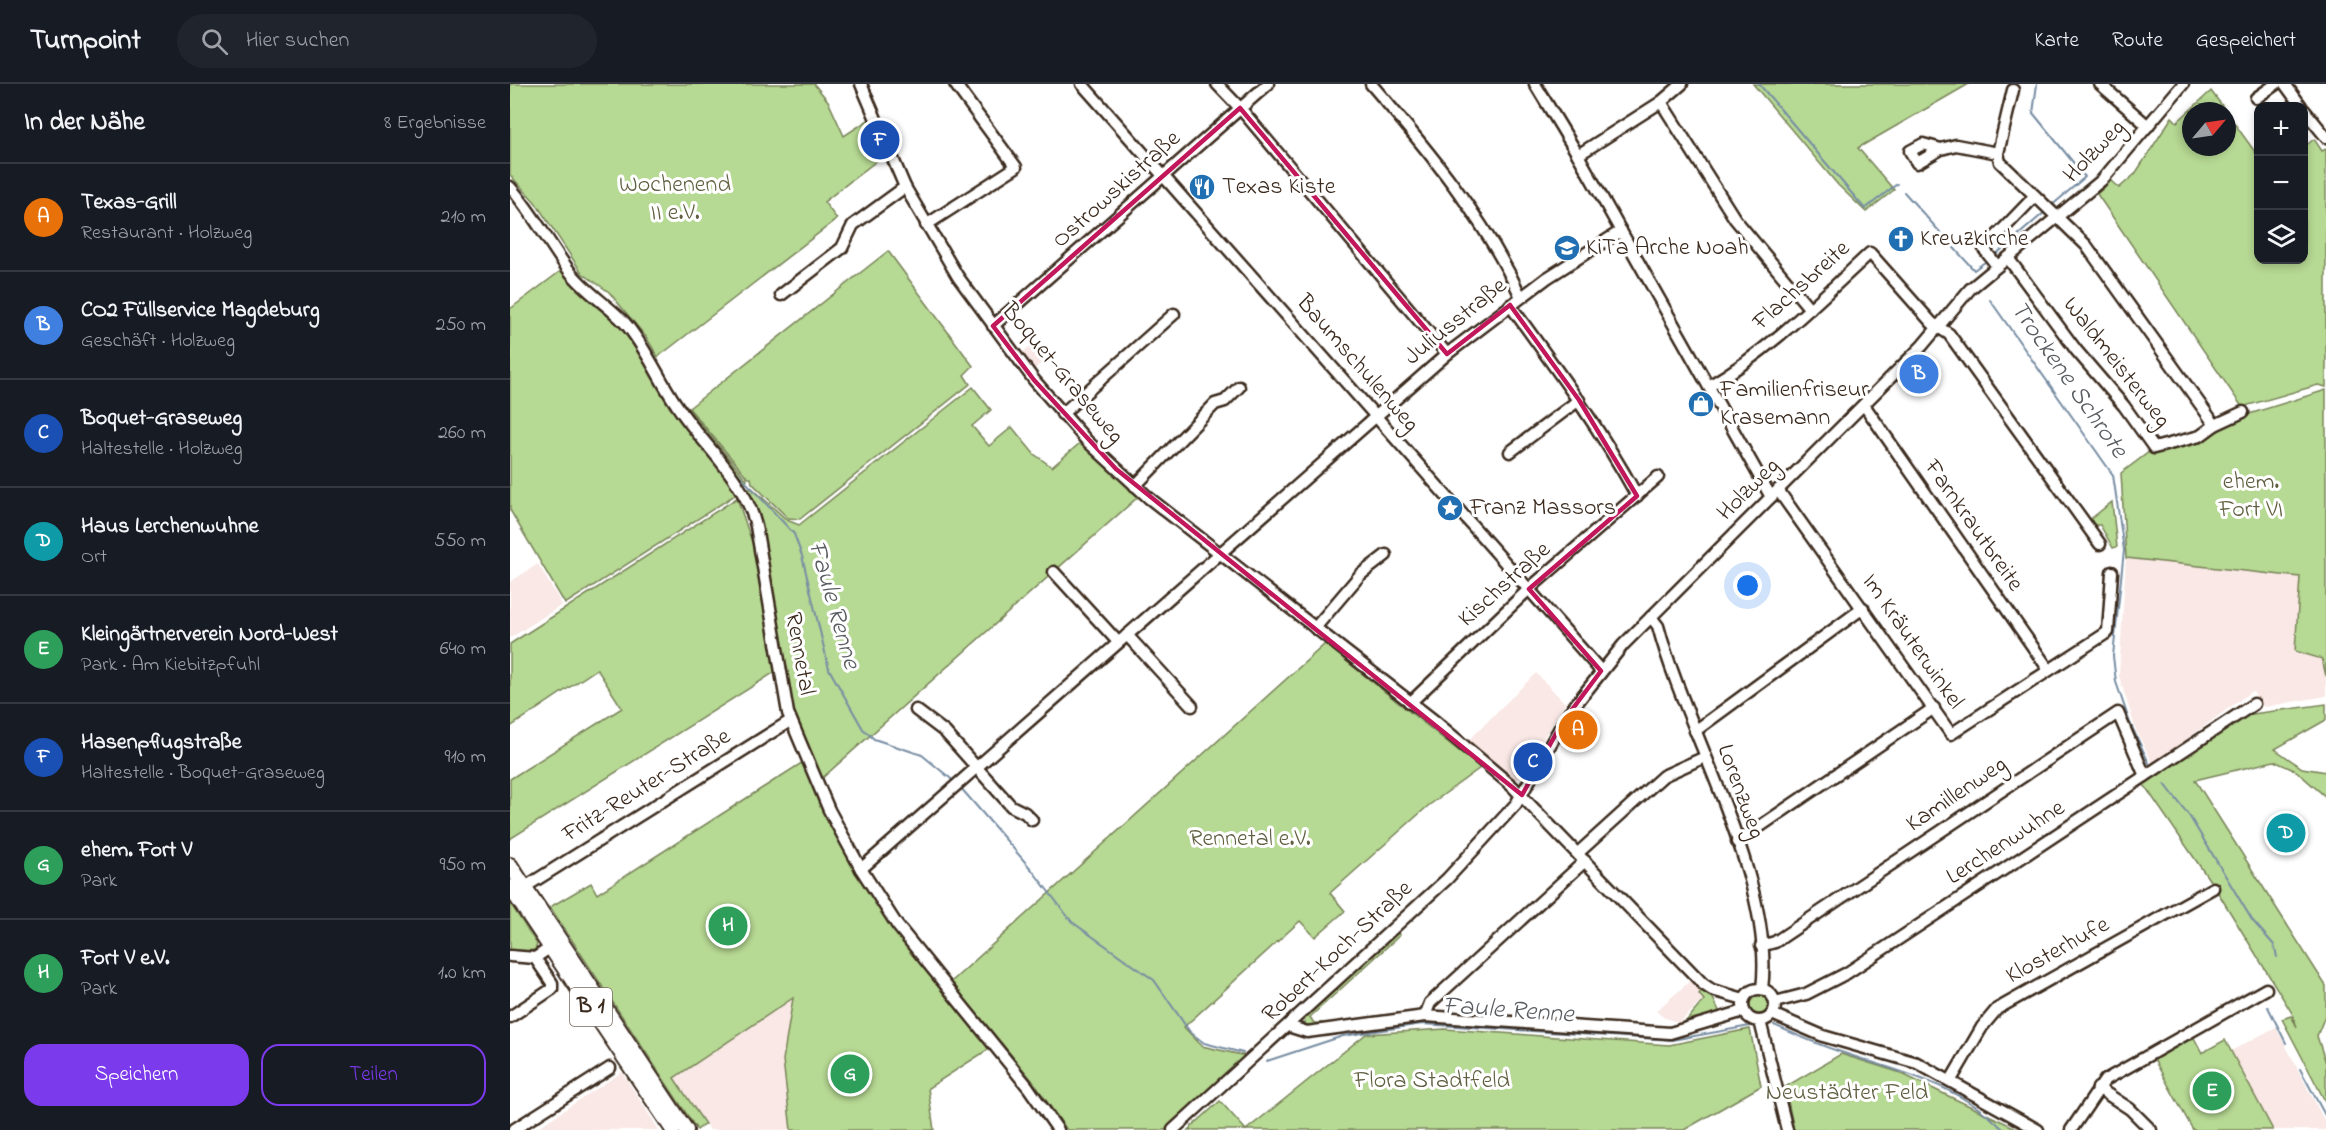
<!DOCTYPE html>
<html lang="de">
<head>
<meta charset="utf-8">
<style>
	body { margin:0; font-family:"Indie Flower",sans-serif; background:#20242c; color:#f1f3f6 }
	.controls { position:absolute; right:18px; top:18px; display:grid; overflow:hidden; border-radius:12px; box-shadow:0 3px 9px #0003 }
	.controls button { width:54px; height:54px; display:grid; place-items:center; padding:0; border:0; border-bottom:2px solid #363941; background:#171b24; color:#f1f3f6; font:30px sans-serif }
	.compass { position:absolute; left:1672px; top:18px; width:54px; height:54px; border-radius:50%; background:#171b24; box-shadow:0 3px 9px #0003; rotate:61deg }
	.you { position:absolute; left:1238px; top:502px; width:21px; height:21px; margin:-15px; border:4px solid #fff; border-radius:50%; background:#1a73e8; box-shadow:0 0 0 9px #1a73e833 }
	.badge { display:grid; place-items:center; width:39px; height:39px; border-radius:50%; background:#7c3aed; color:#fff; font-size:20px; font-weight:700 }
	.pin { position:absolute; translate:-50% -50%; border:3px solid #fff; box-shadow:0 2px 6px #0006 }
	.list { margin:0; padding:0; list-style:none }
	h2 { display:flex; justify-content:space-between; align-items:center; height:78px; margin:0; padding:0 24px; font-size:26px }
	h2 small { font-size:20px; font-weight:400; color:#9ea1a6 }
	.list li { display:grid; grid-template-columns:39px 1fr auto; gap:18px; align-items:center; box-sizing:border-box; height:108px; padding:0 24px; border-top:2px solid #363941 }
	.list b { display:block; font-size:22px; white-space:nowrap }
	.list p { margin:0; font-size:20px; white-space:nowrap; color:#9ea1a6 }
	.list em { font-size:20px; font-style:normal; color:#9ea1a6 }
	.actions { display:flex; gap:12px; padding:18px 24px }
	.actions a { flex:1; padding:14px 0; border:2px solid #7c3aed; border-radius:18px; text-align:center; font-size:21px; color:#7c3aed }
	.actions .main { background:#7c3aed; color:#fff }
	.icon { flex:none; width:33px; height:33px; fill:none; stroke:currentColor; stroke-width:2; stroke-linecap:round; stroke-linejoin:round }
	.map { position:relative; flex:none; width:1816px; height:1046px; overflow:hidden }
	header { display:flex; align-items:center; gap:36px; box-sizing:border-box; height:84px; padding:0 30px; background:#171b24; border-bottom:2px solid #363941 }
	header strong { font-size:28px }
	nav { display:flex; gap:33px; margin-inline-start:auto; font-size:21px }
	.search { width:420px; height:54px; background:#20242c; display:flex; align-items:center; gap:15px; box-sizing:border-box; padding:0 21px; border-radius:33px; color:#9ea1a6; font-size:22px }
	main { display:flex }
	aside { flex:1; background:#171b24 }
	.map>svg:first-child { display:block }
	.built { fill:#f9e8e5 }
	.green { fill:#b6d993; stroke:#788258; stroke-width:1.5 }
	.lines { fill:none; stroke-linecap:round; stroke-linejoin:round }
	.stream { stroke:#778da3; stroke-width:2 }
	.minor-casing { stroke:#3b2a1e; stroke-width:15 }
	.major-casing { stroke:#3b2a1e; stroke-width:18 }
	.minor { stroke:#fff; stroke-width:10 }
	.major { stroke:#fff; stroke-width:14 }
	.marked { fill:none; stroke:#c2185b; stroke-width:4.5; stroke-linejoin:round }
	.labels { text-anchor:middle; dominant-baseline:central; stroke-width:6; stroke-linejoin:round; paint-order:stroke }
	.shield { fill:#fff; stroke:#766a62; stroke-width:1.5 }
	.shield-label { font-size:22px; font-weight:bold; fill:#3b2a1e }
	.street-label { font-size:24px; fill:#3b2a1e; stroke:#fff }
	.park-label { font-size:24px; fill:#605f41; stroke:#fff }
	.poi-label { font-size:24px; fill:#3b2a1e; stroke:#fff; text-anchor:start }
	.water-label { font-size:26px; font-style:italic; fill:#595c60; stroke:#fff }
</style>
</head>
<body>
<header>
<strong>Turnpoint</strong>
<div class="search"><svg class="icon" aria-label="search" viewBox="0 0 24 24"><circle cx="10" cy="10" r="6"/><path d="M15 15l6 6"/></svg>Hier suchen</div>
<nav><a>Karte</a><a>Route</a><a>Gespeichert</a></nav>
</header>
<main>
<aside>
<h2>In der Nähe<small>8 Ergebnisse</small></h2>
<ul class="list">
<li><span class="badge" style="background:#e8710a">A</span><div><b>Texas-Grill</b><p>Restaurant · Holzweg</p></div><em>210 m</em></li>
<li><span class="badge" style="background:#3f7fe0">B</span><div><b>CO2 Füllservice Magdeburg</b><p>Geschäft · Holzweg</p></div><em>250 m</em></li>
<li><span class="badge" style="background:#1a4fb4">C</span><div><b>Boquet-Graseweg</b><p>Haltestelle · Holzweg</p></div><em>260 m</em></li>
<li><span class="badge" style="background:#0f9aa8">D</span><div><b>Haus Lerchenwuhne</b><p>Ort</p></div><em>550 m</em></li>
<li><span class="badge" style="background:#2e9e5b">E</span><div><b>Kleingärtnerverein Nord-West</b><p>Park · Am Kiebitzpfuhl</p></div><em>640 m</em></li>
<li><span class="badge" style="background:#1a4fb4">F</span><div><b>Hasenpflugstraße</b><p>Haltestelle · Boquet-Graseweg</p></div><em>910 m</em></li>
<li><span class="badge" style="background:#2e9e5b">G</span><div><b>ehem. Fort V</b><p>Park</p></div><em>950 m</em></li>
<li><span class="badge" style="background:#2e9e5b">H</span><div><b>Fort V e.V.</b><p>Park</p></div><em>1.0 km</em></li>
</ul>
<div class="actions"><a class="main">Speichern</a><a>Teilen</a></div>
</aside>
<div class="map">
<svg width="1816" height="1046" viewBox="0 0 1816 1046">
	<rect width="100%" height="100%" fill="#fff"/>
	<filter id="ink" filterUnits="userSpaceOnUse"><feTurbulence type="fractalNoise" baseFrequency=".0167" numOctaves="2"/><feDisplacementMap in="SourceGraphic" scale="12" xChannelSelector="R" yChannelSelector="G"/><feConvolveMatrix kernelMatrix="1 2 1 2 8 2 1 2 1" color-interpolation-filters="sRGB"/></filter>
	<g filter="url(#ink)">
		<g class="built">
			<polygon points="525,259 537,273 524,286 511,269"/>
			<polygon points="1616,474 1790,493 1785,567 1812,575 1816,592 1816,612 1754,623 1742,607 1643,680 1626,646 1609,592"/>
			<polygon points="28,480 52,521 0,554 0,498"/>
			<polygon points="1026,589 1055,619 1007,697 959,656"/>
			<polygon points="1180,897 1190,907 1193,916 1169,939 1153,933 1146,927"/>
			<polygon points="284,913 273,976 281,1046 200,1046 164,994"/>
			<polygon points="1766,943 1816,1040 1816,1046 1758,1046 1717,969"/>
			<polygon points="112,988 149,1046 24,1046"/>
		</g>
		<g class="green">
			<polygon points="0,0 304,0 318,17 334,52 360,35 374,71 314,118 327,135 148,273 136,253 99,208 72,189 25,118 0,91"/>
			<polygon points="1243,0 1459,0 1348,64 1384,106 1356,128 1328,101"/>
			<polygon points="1701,7 1716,27 1681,27 1681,63 1717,63 1717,29 1748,72 1748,176 1794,176 1794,63 1804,55 1812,67 1816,65 1816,303 1808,301 1732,323 1587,110 1601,97 1609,104 1625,90 1662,33 1667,38"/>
			<polygon points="378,167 463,282 454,291 460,300 290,435 278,434 242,399 241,394 238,394 179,324"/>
			<polygon points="52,186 111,240 125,259 160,324 168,330 226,408 225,411 55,520 0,426 0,225"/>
			<polygon points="463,303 481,326 462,342 479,362 502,343 524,370 542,383 570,359 628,413 309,697 280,615 235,408 242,404 277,436 289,441"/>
			<polygon points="1816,306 1816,592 1812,575 1785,567 1790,493 1616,474 1611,389 1643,365 1736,331"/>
			<polygon points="166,310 237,396 230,401 163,312"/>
			<polygon points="227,414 243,461 265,588 0,755 0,695 112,624 87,585 0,643 0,560"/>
			<polygon points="1602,418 1607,463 1603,464 1590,441 1580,441 1578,437"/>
			<polygon points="815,560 970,684 918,722 820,809 835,827 805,853 790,837 674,943 692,962 736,972 655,1046 557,1046 521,995 441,898"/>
			<polygon points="1816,620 1816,636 1765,665 1792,684 1816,688 1816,713 1786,687 1764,677 1685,696 1816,902 1816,929 1807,952 1816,979 1816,1019 1772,935 1781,932 1787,943 1782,929 1707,807 1632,698 1735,631"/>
			<path d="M293 678C322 742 354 805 396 861 423 897 452 931 479 965L418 1004 424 1046H281L273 976 283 914 164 994 195 1040 187 1046 40 823 81 799 87 810Z"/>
			<polygon points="0,819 27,860 25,866 0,869"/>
			<polygon points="887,848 890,851 800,933 804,939 813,939 809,943 796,943 794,935"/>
			<polygon points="1191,907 1203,914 1210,929 1177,936 1194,916 1189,910"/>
			<circle cx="1249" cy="921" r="10"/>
			<polygon points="935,945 1159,961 1240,945 1251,1002 1174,1046 736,1046 856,950"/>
			<polygon points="1680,946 1692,969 1715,956 1763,1046 1683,1046 1640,968"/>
			<polygon points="1331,970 1388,988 1510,1046 1284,1046 1275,1003"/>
			<polygon points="710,1017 736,1046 678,1046"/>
		</g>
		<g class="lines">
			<g class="stream">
				<polyline points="1249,0 1355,125 1387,100"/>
				<polyline points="1527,0 1523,29 1575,93 1540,123"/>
				<polyline points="1394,108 1464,186 1479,175"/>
				<polyline points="16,115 57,175"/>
				<polyline points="1484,172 1536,127"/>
				<polyline points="82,203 107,225"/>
				<polyline points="1480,216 1603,391 1614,466 1603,572 1606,598 1620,639 1639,679"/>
				<polyline points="148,280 156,293"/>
				<polyline points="176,326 214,373"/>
				<polyline points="223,384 284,450 292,472 319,585 353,645 364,655 412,671 446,699"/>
				<polyline points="1655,700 1680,733 1742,836 1764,861 1767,873"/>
				<polyline points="450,703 522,786 562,838 644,896 680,948 694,959 733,969"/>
				<polyline points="1758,923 1776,959"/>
				<path d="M1264 941C1284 950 1306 960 1328 967 1390 989 1447 998 1494 1046"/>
				<polyline points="757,977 833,952 912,940 1162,956 1240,942"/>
				<polyline points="1790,985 1816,1033"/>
			</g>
			<defs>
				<g id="minor">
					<polyline points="351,0 395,103 448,193 524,296 577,357 639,414 926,638 1002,702 1193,900 1202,906 1234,915"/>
					<polyline points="572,0 1091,587"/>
					<polyline points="707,0 730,24 937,270"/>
					<path d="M861 0C918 66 974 133 1011 213"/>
					<polyline points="1025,0 1068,71 1261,413"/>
					<polyline points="1590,0 1638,42"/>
					<polyline points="1775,0 1791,22"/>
					<polyline points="1503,6 1488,69 1490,78 1576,161 1705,341"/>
					<polyline points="1746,14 1766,0"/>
					<polyline points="1151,18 1225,135 1300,225"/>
					<polyline points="1794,26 1816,53"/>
					<polyline points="1431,65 1407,79 1400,67 1413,60 1431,65 1446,61 1488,69"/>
					<polyline points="1068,71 1151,18 1172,0"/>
					<path d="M0 103C23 129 38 158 58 185 73 206 97 220 115 239 136 263 148 294 166 320 192 361 234 393 246 442L278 629 319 726 351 785 387 841 518 1003 548 1046"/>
					<polyline points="416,141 506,83 445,0"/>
					<polyline points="1498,174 1566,266 1614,322 1644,364 1690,352 1705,341 1733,328"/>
					<polyline points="1487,182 1474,165 1525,112"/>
					<polyline points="271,211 332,164 343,141 395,103"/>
					<path d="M1000 221C1045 283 1090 344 1127 412"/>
					<polyline points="483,242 758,0"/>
					<path d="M1199 302C1260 266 1308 217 1360 169L1422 239 1439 250 1590 460"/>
					<polyline points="1354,321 1539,586"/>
					<polyline points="552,330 664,230"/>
					<polyline points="1000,368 1069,316"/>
					<polyline points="625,402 705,320 715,317 729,303"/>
					<polyline points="1268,406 1441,650 1598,548 1602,488"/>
					<polyline points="544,488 608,558"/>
					<path d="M1141 533 1148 542C1176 648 1266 797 1252 905"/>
					<polyline points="805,544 850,491 876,471"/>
					<polyline points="617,551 682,622"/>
					<polyline points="900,619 1019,505 1148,393"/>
					<polyline points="406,626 435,648 501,722 515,729 522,736"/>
					<polyline points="1185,647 1353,524"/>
					<polyline points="1227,758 1424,624"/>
					<polyline points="1068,769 1153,692 1195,673"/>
					<polyline points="351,785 937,270 1037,194 1111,147"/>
					<polyline points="15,803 280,637"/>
					<polyline points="1251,862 1265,858 1608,629 1635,692"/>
					<polyline points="0,872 25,874"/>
					<circle cx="1249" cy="921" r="16"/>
					<polyline points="1265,918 1296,910 1337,889 1744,620"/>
					<polyline points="1262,930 1313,952 1407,979 1528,1046"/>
					<polyline points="915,932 920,919 1075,777"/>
					<polyline points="0,933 42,905 42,899 25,874 41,863"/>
					<polyline points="1250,937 1277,1046"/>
					<polyline points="778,942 797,948 915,932 1160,949 1234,927"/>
					<polyline points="1441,996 1472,943 1487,925 1703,804"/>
					<polyline points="1588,1004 1620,1025 1641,1046"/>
					<polyline points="3,1046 100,984"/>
					<polyline points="663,1046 937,795 1006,720 1058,630 1113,561 1412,262 1460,205 1592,96 1673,0"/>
					<polyline points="1561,1046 1595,996 1756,905"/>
				</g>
				<g id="major">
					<polyline points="0,781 176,1046"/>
					<polyline points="0,803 163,1046"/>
				</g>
			</defs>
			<use href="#minor" class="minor-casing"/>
			<use href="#major" class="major-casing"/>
			<use href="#minor" class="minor"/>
			<use href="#major" class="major"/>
		</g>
	</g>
	<path class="marked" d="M730 24 937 270 1000 221 1069 316 1127 412 1019 505 1091 587 1052 639 1012 711 606 385 524 296 483 242Z"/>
	<defs>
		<symbol id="restaurant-disc" viewBox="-11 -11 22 22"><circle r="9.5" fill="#1f6fb2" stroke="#fff"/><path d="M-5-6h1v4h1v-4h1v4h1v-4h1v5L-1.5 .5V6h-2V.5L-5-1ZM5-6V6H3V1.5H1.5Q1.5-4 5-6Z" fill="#fff"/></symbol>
		<symbol id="church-disc" viewBox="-11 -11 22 22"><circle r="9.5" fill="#1f6fb2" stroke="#fff"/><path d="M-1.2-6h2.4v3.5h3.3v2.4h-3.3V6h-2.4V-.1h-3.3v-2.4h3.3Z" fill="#fff"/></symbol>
		<symbol id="school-disc" viewBox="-11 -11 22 22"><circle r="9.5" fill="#1f6fb2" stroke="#fff"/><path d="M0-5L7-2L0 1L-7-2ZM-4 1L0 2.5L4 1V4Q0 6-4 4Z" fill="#fff"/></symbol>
		<symbol id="shop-disc" viewBox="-11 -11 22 22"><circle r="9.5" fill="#1f6fb2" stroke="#fff"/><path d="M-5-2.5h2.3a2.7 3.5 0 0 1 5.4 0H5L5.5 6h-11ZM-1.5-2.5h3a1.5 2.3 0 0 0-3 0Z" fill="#fff"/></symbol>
		<symbol id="sight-disc" viewBox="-11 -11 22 22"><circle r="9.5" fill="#1f6fb2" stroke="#fff"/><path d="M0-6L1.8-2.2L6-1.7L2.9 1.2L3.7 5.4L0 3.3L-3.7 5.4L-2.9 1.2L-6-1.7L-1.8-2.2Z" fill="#fff"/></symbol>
	</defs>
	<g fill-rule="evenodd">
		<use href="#restaurant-disc" x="677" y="88" width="30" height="30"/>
		<use href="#church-disc" x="1376" y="140" width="30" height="30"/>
		<use href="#school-disc" x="1042" y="149" width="30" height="30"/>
		<use href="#shop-disc" x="1176" y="305" width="30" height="30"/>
		<use href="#sight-disc" x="925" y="409" width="30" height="30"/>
	</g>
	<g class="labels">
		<rect class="shield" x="60" y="904" width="42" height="38" rx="4.5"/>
		<g class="shield-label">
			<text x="81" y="923">B 1</text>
		</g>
		<g class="street-label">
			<text transform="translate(1585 68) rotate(-46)">Holzweg</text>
			<text transform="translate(607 106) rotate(-42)">Ostrowskistraße</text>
			<text transform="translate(1292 202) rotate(-42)">Flachsbreite</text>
			<text transform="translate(946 238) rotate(-39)">Juliusstraße</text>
			<text transform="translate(1606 279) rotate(52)">Waldmeisterweg</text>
			<text transform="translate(847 280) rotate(49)">Baumschulenweg</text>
			<text transform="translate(552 290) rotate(50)">Boquet-Graseweg</text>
			<text transform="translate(1239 406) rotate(-45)">Holzweg</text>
			<text transform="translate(1463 442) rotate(55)">Farnkrautbreite</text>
			<text transform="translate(995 501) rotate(-42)">Kischstraße</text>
			<text transform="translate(1402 558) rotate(55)">Im Kräuterwinkel</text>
			<text transform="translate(289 570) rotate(80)">Rennetal</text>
			<text transform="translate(137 702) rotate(-32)">Fritz-Reuter-Straße</text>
			<text transform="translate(1230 708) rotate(70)">Lorenzweg</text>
			<text transform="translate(1447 711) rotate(-34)">Kamillenweg</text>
			<text transform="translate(1496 759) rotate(-33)">Lerchenwuhne</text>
			<text transform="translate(1548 867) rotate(-29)">Klosterhufe</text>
			<text transform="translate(828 868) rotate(-43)">Robert-Koch-Straße</text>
		</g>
		<g class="park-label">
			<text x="165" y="101">Wochenend<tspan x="165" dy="28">II e.V.</tspan></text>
			<text x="1741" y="398">ehem.<tspan x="1741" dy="28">Fort VI</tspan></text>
			<text x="740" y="755">Rennetal e.V.</text>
			<text x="922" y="997">Flora Stadtfeld</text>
			<text x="1337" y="1009">Neustädter Feld</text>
		</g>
		<g class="poi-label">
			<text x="712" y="103">Texas Kiste</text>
			<text x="1410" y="155">Kreuzkirche</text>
			<text x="1076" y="164">KiTa Arche Noah</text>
			<text x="1210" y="306">Familienfriseur<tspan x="1210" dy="28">Krasemann</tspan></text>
			<text x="960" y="424">Franz Massors</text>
		</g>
		<g class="water-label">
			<text transform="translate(1558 296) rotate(55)">Trockene Schrote</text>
			<text transform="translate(323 521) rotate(74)">Faule Renne</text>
			<text transform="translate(998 927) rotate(4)">Faule Renne</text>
		</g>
	</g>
</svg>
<div class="controls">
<button>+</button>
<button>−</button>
<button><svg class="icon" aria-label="layers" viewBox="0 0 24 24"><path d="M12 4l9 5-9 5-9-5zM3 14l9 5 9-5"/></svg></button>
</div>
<svg class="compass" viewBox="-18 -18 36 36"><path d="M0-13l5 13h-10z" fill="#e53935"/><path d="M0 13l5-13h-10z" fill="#9ea1a6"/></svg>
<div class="you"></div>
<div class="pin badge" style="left:1068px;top:646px;background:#e8710a">A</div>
<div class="pin badge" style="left:1409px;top:290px;background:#3f7fe0">B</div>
<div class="pin badge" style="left:1023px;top:678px;background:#1a4fb4">C</div>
<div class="pin badge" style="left:1776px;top:749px;background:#0f9aa8">D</div>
<div class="pin badge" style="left:1702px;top:1007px;background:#2e9e5b">E</div>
<div class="pin badge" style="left:370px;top:56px;background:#1a4fb4">F</div>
<div class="pin badge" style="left:340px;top:990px;background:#2e9e5b">G</div>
<div class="pin badge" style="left:218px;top:842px;background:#2e9e5b">H</div>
</div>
</main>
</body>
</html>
